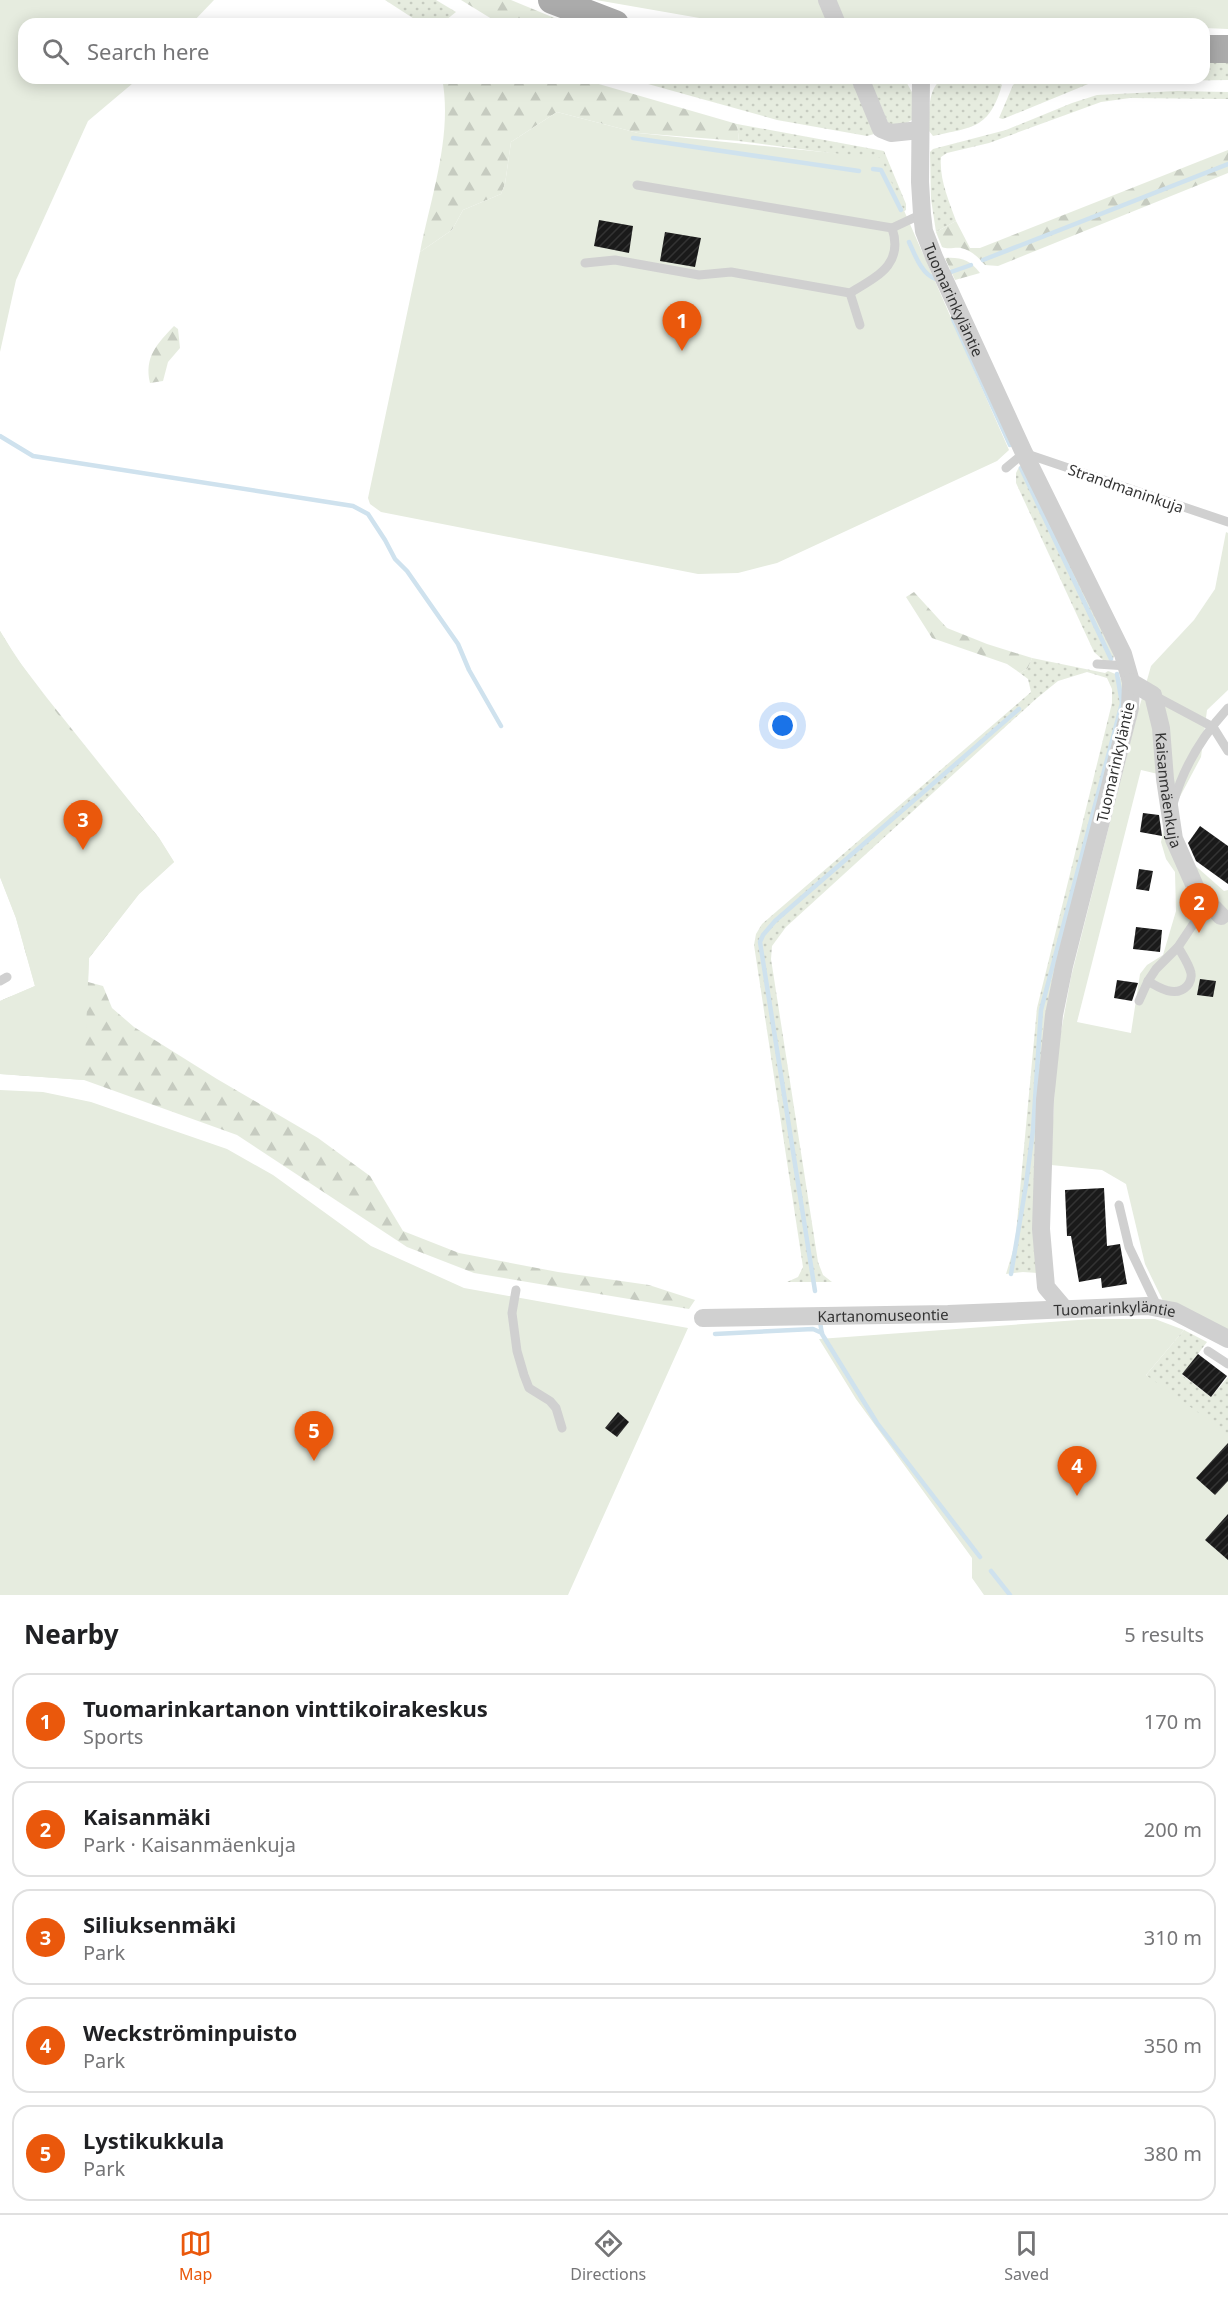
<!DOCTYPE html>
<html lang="en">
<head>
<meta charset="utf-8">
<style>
	body { margin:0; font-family:"Noto Sans",sans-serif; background:#f6f6f6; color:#202124 }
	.you { position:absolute; left:783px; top:726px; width:21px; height:21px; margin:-15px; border:4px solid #fff; border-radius:50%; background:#1a73e8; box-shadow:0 0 0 9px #1a73e833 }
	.badge { display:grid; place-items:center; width:39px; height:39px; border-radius:50%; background:#ea580c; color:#fff; font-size:20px; font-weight:700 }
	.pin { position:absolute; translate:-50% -50px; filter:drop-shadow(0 2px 3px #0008) }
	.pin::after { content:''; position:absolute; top:32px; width:21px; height:18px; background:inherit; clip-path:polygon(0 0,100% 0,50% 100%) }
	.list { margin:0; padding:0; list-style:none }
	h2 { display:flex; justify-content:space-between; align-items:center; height:78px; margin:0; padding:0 24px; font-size:26px }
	h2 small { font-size:20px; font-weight:400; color:#757577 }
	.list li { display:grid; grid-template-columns:39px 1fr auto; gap:18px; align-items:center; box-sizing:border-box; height:96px; margin:0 12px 12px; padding:0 12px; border:2px solid #e0e0e0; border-radius:18px }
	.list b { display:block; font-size:22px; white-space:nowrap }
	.list p { margin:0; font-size:20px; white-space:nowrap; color:#757577 }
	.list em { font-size:20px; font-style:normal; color:#757577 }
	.icon { flex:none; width:33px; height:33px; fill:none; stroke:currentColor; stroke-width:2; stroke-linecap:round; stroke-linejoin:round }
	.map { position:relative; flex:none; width:1228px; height:1595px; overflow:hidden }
	.search { position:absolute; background:#fff; box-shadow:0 3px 15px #0003; left:18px; right:18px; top:18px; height:66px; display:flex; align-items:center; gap:15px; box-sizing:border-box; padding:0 21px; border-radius:18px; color:#757577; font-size:22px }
	.sheet { height:618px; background:#fff }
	nav { display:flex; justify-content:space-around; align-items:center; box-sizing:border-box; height:84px; border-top:2px solid #e0e0e0; background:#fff; font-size:16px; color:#757577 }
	nav a { display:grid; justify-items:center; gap:3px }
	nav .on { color:#ea580c }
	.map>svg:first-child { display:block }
	.grass { fill:url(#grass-dots) }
	.forest { fill:url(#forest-firs) }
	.green { fill:#e6ecdf; fill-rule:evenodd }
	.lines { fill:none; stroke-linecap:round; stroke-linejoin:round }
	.stream { stroke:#cfe2ee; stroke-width:4.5 }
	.building { fill:url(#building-hatch) }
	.lane { stroke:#d0d0d0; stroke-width:9 }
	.street { stroke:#d0d0d0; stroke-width:18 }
	.primary { stroke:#ababab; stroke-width:28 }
	.labels { text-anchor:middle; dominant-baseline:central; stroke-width:6; stroke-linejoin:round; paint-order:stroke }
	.street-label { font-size:15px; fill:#333; stroke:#fff }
</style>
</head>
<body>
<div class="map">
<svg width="1228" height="1595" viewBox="0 0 1228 1595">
	<defs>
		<pattern id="grass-dots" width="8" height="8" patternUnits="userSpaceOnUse" patternTransform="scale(1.5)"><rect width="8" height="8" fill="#e6ecdf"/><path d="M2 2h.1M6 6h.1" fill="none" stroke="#c6cbc0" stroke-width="1.8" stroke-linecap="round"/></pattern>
		<pattern id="forest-firs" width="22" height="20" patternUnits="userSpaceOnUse" patternTransform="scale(1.5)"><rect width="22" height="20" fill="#e6ecdf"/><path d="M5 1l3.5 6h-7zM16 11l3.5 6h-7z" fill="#c6cbc0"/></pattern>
		<pattern id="building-hatch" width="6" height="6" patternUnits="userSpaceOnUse" patternTransform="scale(1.5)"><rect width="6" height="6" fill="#1a1a1a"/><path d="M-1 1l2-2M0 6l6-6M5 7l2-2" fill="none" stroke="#333"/></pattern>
	</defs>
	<rect width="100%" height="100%" fill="#fff"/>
	<g class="grass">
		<polygon points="385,0 436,0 456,12 441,24 422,24"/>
		<polygon points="1204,62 1228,62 1228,80 1093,82 1003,119 999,118 1013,85 1018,81 1045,78 1204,78"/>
		<polygon points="649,78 854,78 874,134 867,136 777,120 648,84"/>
		<polygon points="869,78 904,78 913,94 912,120 899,127 888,123"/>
		<path d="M944 78 997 81 1002 85C989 129 973 127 933 136L929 131C930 113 926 88 944 78Z"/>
		<path d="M1177 91 1228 92V99L1130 98 1101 102 989 143 947 153 941 157C939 179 949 201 956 221L936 232 931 199 930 152 933 149 1006 130 1072 103 1097 95Z"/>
		<polygon points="737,124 884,151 906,204 906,210 903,212 860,157 739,141"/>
		<polygon points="1019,467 1024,469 1114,655 1113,659 1109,661 1103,660 1094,652 1016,483 1016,473"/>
		<path d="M1032 658 1105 673 1108 671C1123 676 1123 681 1124 695L1052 988 1038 1273 1023 1272 1006 1274 1015 1244 1037 1008 1112 703V689L1107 678 1087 672 1058 681 1037 698 786 927 772 946 771 959 818 1262 823 1275 832 1282H787L798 1277 803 1267 754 945 756 934 762 924 1031 692 1028 679 1020 673 1028 668Z"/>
		<polygon points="1184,1330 1207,1342 1182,1375 1211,1397 1228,1377 1228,1454 1146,1375"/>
	</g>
	<g class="forest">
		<polygon points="461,0 511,0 569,24 500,24"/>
		<path d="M442 78H578L737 124 739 141 638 133 557 112 511 142 505 184 501 194 463 210 452 230 420 252C431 197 453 134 442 78Z"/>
		<path d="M1228 150V173L998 266 985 265C979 258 971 250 961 248 954 247 949 250 942 247L936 232 956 221 970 248H980Z"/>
		<path d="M945 258C961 257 970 260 980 273L955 280Z"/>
		<path d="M174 326 178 329 180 348 168 362 163 381 150 383C144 357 157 344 174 326Z"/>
		<polygon points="914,592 947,628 987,644 1032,658 1028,668 1020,673 1007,664 932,638 906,597"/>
		<polygon points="0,631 15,656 47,698 159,838 174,862 139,894 89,958 88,982 103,986 112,1008 134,1027 217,1079 318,1138 370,1176 403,1231 459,1253 558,1272 649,1285 695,1300 689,1309 474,1273 407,1247 237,1135 84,1080 0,1074 0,1001 35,986 16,918 0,877"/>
	</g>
	<g class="green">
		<polygon points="0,0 214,0 191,24 24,24 24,78 139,78 88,121 16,280 0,352"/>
		<polygon points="596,0 819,0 829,24 734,24"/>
		<polygon points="835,0 1228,0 1228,29 1204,28 1204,24 844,24"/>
		<polygon points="557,112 638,133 881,158 1009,450 997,461 777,563 738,573 698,574 381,512 370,504 368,498 420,252 452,230 463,210 501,194 505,184 511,142"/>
		<path d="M1226 532 1228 533V690L1207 710 1201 757 1176 804 1182 854 1224 891 1228 890V1330L1164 1303 1145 1264 1126 1184 1102 1170 1051 1165 1056 1059 1071 977 1136 719 1151 666 1194 620 1215 589ZM1141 770 1158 774 1167 815 1161 842 1166 859 1175 872 1176 911 1163 955 1147 965 1140 974 1131 1033 1077 1022Z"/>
		<path d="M0 631C43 703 106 772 159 838L174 862 139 894 89 958 84 1080 0 1074V1001L35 986 16 918 0 877Z"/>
		<polygon points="0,1090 43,1092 91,1102 227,1149 273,1175 371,1246 464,1288 688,1328 568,1595 0,1595"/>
		<polygon points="1092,1319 1155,1319 1184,1330 1146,1375 1228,1434 1228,1595 984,1595 972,1578 972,1558 856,1399 819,1339"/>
	</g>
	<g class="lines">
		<g class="stream">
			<polyline points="633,138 859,171"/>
			<polyline points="873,169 881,170 901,210"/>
			<path d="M909 242C915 255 922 275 936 279"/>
			<polyline points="983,260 1228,164"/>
			<polyline points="951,272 971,265"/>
			<polyline points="953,319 1010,445"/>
			<polyline points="0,436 33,456 353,506 368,514 385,540 395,559 407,571 458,644 469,670 501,726"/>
			<polyline points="1021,468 1111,659"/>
			<polyline points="1011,1274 1026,1185 1033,1130 1041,1010 1122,703 1117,674"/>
			<polyline points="815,1291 760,942 763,935 775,921 1019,709"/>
			<polyline points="820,1322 822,1334 877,1423 980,1557"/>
			<polyline points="715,1334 813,1329 822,1333"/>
			<polyline points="991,1571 1010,1595"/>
		</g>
	</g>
	<g class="building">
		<polygon points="599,220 633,226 629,253 594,246"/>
		<polygon points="665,232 701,238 695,267 660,261"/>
		<polygon points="1143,813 1159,815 1162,836 1140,832"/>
		<polygon points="1200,826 1228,846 1228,884 1196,861 1188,843"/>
		<polygon points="1139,869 1153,871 1149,891 1136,889"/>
		<polygon points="1136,927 1162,930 1160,952 1133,949"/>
		<polygon points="1200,979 1216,981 1213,997 1197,995"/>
		<polygon points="1117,980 1138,983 1132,1001 1114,998"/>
		<polygon points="1104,1188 1107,1246 1120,1244 1127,1284 1102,1288 1101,1278 1079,1282 1071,1236 1067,1236 1065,1190"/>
		<polygon points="1198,1354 1227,1376 1211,1397 1182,1374"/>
		<polygon points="618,1412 629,1422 617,1437 605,1428"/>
		<polygon points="1228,1443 1228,1481 1215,1495 1196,1478"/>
		<polygon points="1228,1514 1228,1560 1205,1540"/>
	</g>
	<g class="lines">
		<g class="lane">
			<polyline points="637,185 892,228 922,214"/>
			<path d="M585 263 615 260 699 275 731 272 850 293C878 276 904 264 892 228"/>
			<polyline points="850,293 860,325"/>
			<polyline points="1006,468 1024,453 1228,522"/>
			<polyline points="1097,664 1127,666"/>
			<polyline points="1153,695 1213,727 1228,751"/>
			<path d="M1173 804C1183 768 1203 735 1228 708"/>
			<polyline points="0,981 7,977"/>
			<path d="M1148 981C1159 988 1176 998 1187 986 1190 983 1192 977 1191 973 1189 964 1182 954 1178 947"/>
			<polyline points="1139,1001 1148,981 1156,969 1178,947 1208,902"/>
			<polyline points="1119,1205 1129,1247 1158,1308"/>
			<polyline points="516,1290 512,1313 517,1351 524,1375 529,1388 550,1401 556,1408 562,1428"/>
			<polyline points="1208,1351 1228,1364"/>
		</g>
		<g class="street">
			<polyline points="827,0 837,24"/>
			<polyline points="860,78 881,129 891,133 920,130"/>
			<path id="s1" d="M921 78 920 182 922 214 924 231 934 257 1024 453 1123 654 1131 682 1130 708 1064 966 1054 1015 1045 1100 1041 1229 1046 1287 1063 1307"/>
			<path id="s2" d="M1131 682 1153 695 1161 728 1165 779 1174 839 1197 891 1221 916"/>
			<path id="s3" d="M703 1318 948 1314 1147 1306 1174 1311 1228 1339"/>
		</g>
		<g class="primary">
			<polyline points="552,0 615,24"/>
			<polyline points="1204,49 1228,49"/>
		</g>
	</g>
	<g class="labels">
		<g class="street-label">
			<text stroke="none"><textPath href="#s1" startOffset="228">Tuomarinkyläntie</textPath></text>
			<text transform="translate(1126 488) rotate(19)">Strandmaninkuja</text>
			<text transform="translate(1115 762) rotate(-77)">Tuomarinkyläntie</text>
			<text stroke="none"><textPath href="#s2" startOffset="122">Kaisanmäenkuja</textPath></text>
			<text stroke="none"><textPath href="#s3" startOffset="412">Tuomarinkyläntie</textPath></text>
			<text stroke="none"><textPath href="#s3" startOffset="180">Kartanomuseontie</textPath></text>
		</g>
	</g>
</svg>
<div class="you"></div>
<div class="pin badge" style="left:682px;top:351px">1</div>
<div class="pin badge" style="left:1199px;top:933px">2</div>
<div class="pin badge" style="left:83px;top:850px">3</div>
<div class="pin badge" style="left:1077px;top:1496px">4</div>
<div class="pin badge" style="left:314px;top:1461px">5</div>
<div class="search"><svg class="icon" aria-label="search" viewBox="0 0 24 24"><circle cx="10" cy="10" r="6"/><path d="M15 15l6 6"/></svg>Search here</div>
</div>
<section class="sheet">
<h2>Nearby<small>5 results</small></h2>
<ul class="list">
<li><span class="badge">1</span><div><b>Tuomarinkartanon vinttikoirakeskus</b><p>Sports</p></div><em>170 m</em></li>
<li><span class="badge">2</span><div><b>Kaisanmäki</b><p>Park · Kaisanmäenkuja</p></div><em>200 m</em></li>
<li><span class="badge">3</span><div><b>Siliuksenmäki</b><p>Park</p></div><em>310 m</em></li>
<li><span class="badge">4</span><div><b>Weckströminpuisto</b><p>Park</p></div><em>350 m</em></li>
<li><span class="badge">5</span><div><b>Lystikukkula</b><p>Park</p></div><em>380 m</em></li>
</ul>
</section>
<nav>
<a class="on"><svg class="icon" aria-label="map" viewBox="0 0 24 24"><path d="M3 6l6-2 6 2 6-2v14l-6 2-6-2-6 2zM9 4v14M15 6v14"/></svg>Map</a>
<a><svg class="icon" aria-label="directions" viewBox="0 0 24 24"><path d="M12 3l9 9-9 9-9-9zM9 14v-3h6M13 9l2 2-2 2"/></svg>Directions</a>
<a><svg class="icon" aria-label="saved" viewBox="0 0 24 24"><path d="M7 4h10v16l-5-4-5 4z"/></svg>Saved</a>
</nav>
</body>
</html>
